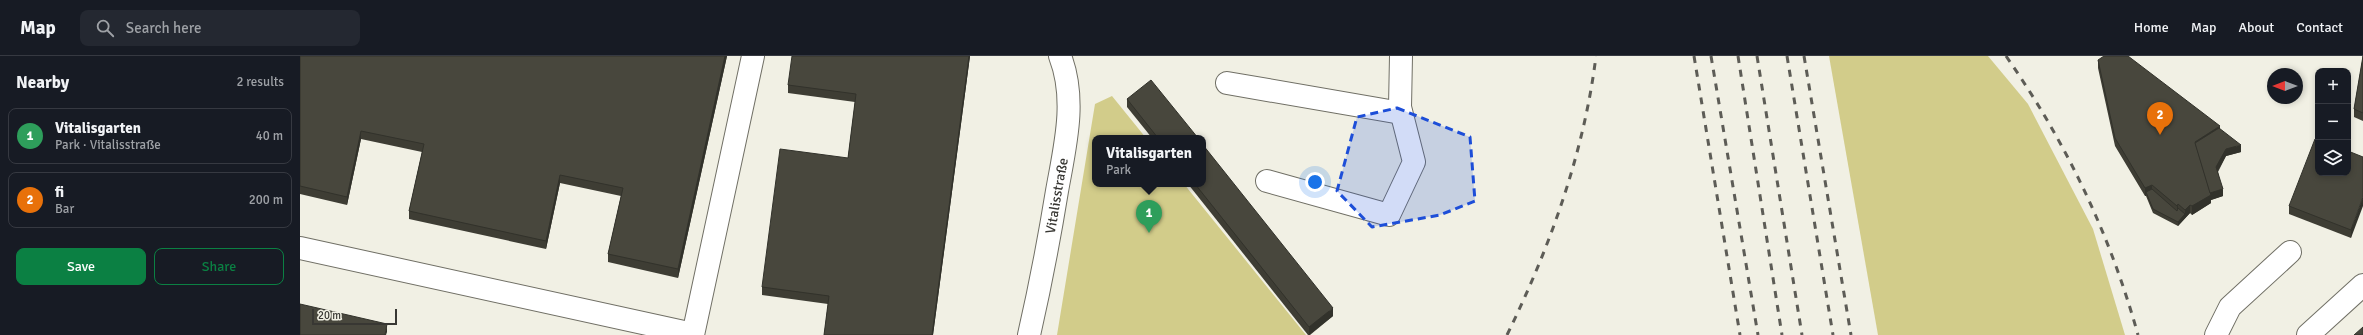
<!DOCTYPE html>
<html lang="en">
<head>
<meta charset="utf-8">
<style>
	body { margin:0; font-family:Signika,sans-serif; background:#242831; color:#f1f3f6 }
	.controls { position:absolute; right:12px; top:12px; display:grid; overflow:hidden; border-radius:8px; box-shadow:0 2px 6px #0003 }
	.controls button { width:36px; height:36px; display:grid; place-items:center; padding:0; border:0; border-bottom:1px solid #363941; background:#171b24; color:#f1f3f6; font:20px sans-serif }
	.compass { position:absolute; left:1967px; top:12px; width:36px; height:36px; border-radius:50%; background:#171b24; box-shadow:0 2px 6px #0003; rotate:270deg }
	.scale { position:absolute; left:12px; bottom:10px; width:85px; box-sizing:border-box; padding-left:4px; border:2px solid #383733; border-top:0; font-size:11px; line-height:14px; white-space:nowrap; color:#383733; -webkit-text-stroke:3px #f1f0e4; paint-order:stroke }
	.you { position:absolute; left:1015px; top:126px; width:14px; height:14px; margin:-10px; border:3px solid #fff; border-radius:50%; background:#1a73e8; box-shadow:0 0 0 6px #1a73e833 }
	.badge { display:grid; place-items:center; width:26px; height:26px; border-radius:50%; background:#0b8043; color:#fff; font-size:13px; font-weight:700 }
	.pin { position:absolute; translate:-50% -33px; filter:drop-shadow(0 1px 2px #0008) }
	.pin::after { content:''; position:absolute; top:21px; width:14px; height:12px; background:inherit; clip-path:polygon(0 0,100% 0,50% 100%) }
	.popup { position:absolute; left:792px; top:79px; width:114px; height:52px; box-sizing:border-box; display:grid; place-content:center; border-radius:8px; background:#171b24; filter:drop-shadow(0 1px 3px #0005); font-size:13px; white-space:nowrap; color:#9ea1a6 }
	.popup b { font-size:15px; color:#f1f3f6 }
	.popup::after { content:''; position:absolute; left:50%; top:100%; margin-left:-8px; border:8px solid transparent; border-top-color:#171b24 }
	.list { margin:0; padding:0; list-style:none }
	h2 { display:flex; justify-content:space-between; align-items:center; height:52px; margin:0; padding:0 16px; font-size:17px }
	h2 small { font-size:13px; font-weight:400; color:#9ea1a6 }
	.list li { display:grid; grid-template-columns:26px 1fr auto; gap:12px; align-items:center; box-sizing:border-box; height:56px; margin:0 8px 8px; padding:0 8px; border:1px solid #363941; border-radius:8px }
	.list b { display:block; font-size:15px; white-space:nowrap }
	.list p { margin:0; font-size:13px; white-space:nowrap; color:#9ea1a6 }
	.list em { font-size:13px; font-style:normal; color:#9ea1a6 }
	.actions { display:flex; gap:8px; padding:12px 16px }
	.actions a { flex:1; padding:9px 0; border:1px solid #0b8043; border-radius:8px; text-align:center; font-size:14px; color:#0b8043 }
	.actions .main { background:#0b8043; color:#fff }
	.icon { flex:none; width:22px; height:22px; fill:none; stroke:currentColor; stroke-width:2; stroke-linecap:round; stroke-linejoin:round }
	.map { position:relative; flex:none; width:2063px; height:279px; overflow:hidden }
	header { display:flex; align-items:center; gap:24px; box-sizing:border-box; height:56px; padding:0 20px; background:#171b24; border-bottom:1px solid #363941 }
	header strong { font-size:19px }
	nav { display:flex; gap:22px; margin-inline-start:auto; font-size:14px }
	.search { width:280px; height:36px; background:#242831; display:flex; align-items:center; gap:10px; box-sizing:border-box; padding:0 14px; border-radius:8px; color:#9ea1a6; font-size:15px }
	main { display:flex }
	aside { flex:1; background:#171b24 }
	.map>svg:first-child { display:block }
	.green { fill:#d2cc8a }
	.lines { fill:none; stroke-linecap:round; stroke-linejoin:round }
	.minor-casing { stroke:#706f65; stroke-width:24 }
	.minor { stroke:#fff; stroke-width:22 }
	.rail { stroke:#5d5c56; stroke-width:3; stroke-dasharray:7 7; stroke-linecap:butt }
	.wall { fill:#3e3d34 }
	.shaded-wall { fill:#32322b }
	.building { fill:#48473d; stroke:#32322b }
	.marked { fill:#1d4ed8; fill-opacity:0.2; stroke:#1d4ed8; stroke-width:3; stroke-dasharray:8 5; stroke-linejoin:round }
	.labels { text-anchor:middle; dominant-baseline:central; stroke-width:4; stroke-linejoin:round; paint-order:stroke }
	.street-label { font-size:14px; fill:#383733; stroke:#f1f0e4 }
</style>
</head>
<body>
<header>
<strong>Map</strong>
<div class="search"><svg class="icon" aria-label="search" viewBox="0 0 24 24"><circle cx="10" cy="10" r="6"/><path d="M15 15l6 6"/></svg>Search here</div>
<nav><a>Home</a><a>Map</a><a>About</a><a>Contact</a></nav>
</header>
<main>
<aside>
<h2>Nearby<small>2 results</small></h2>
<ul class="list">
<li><span class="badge" style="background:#2e9e5b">1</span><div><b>Vitalisgarten</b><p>Park · Vitalisstraße</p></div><em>40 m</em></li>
<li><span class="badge" style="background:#e8710a">2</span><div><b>fi</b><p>Bar</p></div><em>200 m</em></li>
</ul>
<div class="actions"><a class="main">Save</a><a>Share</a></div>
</aside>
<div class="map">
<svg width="2063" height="279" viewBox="0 0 2063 279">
	<rect width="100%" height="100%" fill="#f1f0e4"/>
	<g class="green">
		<polygon points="1529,0 1688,0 1728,48 1793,173 1825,279 1578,279"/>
		<polygon points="812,40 846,82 795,82 795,128 884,128 1006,279 757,279 795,48"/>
	</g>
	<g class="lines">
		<defs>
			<g id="minor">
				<polyline points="927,27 1101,57"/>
				<polyline points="967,125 1089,159 1114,106 1100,51 1101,0"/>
				<polyline points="0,192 393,278"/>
				<polyline points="393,279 453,0"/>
				<path id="s1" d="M729 279C740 231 749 184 757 135 765 90 777 44 760 0"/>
				<polyline points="1916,279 1930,251 1990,196"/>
				<polyline points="2008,279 2063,229"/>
			</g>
		</defs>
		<use href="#minor" class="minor-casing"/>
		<use href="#minor" class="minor"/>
		<g class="rail">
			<polyline points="1394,0 1440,279"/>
			<polyline points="1411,0 1458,279"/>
			<polyline points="1438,0 1482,279"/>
			<polyline points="1457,0 1502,279"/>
			<polyline points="1487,0 1533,279"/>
			<polyline points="1504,0 1551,279"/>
			<path d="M1706 0C1766 86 1810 178 1838 279"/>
			<path d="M1207 279C1250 191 1284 97 1296 0"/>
		</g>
	</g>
	<g class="wall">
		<polygon points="0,0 427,0 378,222 308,206 308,198 321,140 260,127 246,193 109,163 109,155 122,96 61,83 47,149 0,138"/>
		<polygon points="670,0 633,279 524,279 528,248 462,239 462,231 548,102 555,46 488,37 488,29"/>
		<polygon points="2063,0 2063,65 2054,61 2054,53"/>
		<polygon points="1798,4 1920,73 1941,96 1926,100 1918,116 1923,140 1911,144 1911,147 1892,159 1890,157 1878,170 1853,157 1846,140 1845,140 1815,90 1798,12"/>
		<polygon points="827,43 898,82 852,82 827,51"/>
		<polygon points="2063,101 2051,182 1989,158 1989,150"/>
		<polygon points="888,128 903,128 1033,260 1010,279 1008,279"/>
	</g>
	<g class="shaded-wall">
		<polygon points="425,0 427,0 378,222 378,213"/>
		<polygon points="669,0 670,0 633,279 632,279"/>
		<polygon points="1920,70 1920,78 1896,93 1895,86"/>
		<polygon points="61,75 61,83 47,149 47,141"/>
		<polygon points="1941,89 1941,96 1926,100 1916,118 1916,111 1926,93"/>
		<polygon points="260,119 260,127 246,193 246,185"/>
		<polygon points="1852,129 1852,137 1846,136 1846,140 1845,140 1845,132"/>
		<polygon points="1923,133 1923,140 1911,144 1911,147 1892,159 1892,150 1910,137"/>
		<polygon points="2063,141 2063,150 2051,182 2051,174"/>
		<polygon points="1878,148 1878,157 1877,159 1877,150"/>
		<polygon points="1890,149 1890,157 1878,170 1878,166 1885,158 1885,154"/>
		<polygon points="1033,252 1033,260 1009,279 1009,271"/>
		<polygon points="87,268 87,276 86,279 85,279"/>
	</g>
	<g class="building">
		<polygon points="0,0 425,0 378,213 308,198 323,132 260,119 246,185 109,155 124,88 61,75 47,141 0,130"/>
		<polygon points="492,0 669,0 632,279 524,279 529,240 462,231 480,93 548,102 556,38 488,29"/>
		<polygon points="1804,0 1828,0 1920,70 1895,86 1911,139 1892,150 1890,149 1885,154 1878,148 1877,150 1852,129 1845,132 1815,82 1798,4"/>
		<polygon points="2063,0 2063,57 2054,53"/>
		<polygon points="851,24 898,82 858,82 827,43"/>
		<polygon points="1919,72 1941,89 1926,93 1916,111 1923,133 1910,137 1895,87"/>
		<polygon points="2015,83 2018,84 2018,117 2048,117 2048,95 2063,101 2063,141 2051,174 1989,150"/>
		<polygon points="903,89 1033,252 1009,271 895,128 903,128"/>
		<polygon points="1852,133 1877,155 1878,152 1885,158 1878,166 1853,153 1846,136"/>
		<polygon points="0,248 87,268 85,279 0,279"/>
		<polygon points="2063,271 2063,279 2054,279"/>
	</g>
	<path class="marked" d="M1097 52 1170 81 1175 145 1140 159 1072 171 1037 135 1057 61Z"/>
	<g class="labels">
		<g class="street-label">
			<text stroke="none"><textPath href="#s1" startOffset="142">Vitalisstraße</textPath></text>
		</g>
	</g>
</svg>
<div class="controls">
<button>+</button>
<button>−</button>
<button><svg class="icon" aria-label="layers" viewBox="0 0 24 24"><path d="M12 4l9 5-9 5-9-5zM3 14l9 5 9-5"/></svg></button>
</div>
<svg class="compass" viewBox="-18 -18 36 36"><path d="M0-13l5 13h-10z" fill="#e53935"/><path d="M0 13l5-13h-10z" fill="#9ea1a6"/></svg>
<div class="scale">20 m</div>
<div class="you"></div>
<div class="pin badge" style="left:849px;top:177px;background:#2e9e5b">1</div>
<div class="popup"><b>Vitalisgarten</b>Park</div>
<div class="pin badge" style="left:1860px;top:79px;background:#e8710a">2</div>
</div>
</main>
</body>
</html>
